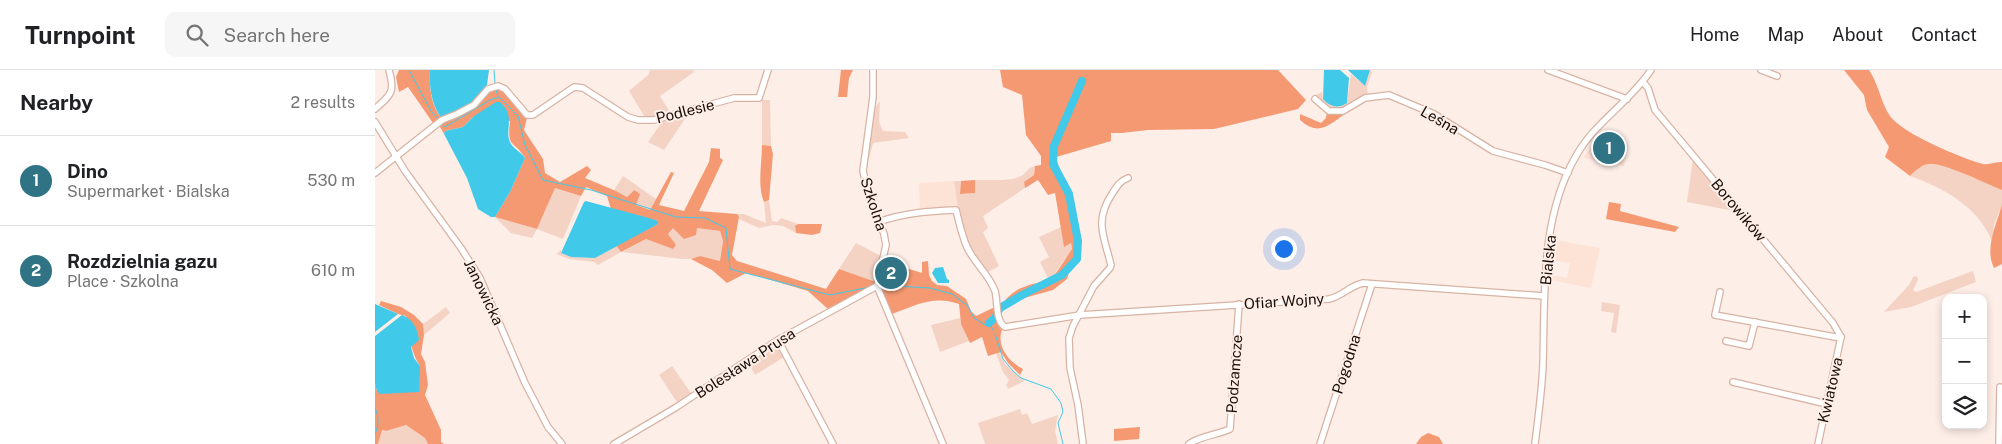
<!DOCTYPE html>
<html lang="en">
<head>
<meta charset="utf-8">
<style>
	body { margin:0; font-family:"Public Sans",sans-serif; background:#f6f6f6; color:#202124 }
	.controls { position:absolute; right:15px; bottom:15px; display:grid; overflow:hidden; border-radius:10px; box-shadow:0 2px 8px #0003 }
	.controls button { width:45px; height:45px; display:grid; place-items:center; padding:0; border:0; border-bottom:1px solid #e0e0e0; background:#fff; color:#202124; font:25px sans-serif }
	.you { position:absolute; left:908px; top:178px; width:18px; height:18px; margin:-12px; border:4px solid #fff; border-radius:50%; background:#1a73e8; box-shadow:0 0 0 8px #1a73e833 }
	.badge { display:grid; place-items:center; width:32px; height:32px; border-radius:50%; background:#307384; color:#fff; font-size:16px; font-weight:700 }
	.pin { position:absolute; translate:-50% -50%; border:2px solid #fff; box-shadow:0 1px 5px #0006 }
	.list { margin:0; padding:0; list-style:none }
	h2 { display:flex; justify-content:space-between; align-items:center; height:65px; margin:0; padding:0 20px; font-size:21px }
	h2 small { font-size:16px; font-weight:400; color:#757577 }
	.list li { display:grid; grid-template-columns:32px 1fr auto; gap:15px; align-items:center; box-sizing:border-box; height:90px; padding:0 20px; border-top:1px solid #e0e0e0 }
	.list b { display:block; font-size:19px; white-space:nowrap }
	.list p { margin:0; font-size:16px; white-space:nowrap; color:#757577 }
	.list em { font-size:16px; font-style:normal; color:#757577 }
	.icon { flex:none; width:28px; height:28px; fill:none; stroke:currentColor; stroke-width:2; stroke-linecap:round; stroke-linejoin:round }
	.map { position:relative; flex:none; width:1627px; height:374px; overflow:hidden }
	header { display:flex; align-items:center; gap:30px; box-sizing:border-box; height:70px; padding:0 25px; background:#fff; border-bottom:1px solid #e0e0e0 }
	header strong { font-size:24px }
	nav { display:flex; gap:28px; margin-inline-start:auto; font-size:18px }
	.search { width:350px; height:45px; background:#f6f6f6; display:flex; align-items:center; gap:12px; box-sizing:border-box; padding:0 18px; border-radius:10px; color:#757577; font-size:19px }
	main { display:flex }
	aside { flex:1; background:#fff }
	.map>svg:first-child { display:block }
	.built { fill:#fde2d6 }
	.green { fill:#f4d3c5 }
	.forest { fill:#f49972 }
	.water { fill:#41c9e9 }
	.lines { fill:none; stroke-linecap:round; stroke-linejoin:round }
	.stream { stroke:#41c9e9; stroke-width:1 }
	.river { stroke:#41c9e9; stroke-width:8 }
	.minor-casing { stroke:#d7b3a4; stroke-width:8 }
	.minor { stroke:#fff; stroke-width:5.5 }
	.labels { text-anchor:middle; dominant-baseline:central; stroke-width:4; stroke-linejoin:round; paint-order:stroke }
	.street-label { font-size:15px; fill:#1a0e08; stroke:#feeee8 }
</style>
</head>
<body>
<header>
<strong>Turnpoint</strong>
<div class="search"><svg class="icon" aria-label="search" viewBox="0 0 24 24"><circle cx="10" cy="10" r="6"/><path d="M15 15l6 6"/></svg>Search here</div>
<nav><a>Home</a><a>Map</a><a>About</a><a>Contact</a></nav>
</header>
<main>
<aside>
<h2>Nearby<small>2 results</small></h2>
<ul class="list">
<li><span class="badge">1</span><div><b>Dino</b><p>Supermarket · Bialska</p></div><em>530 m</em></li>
<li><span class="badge">2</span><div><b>Rozdzielnia gazu</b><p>Place · Szkolna</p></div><em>610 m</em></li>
</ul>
</aside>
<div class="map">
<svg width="1627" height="374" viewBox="0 0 1627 374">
	<rect width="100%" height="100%" fill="#feeee8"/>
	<g class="built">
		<polygon points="1222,68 1253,75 1249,96 1208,88"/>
		<polygon points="579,111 583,139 579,137 545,139 544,113"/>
		<polygon points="1180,170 1225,178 1216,218 1176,210 1176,205 1192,208 1195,193 1177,190"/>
	</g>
	<g class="green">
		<polygon points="275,0 318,0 319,2 285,26 296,44 271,49 254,21 273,5"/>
		<path d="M995 0 997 2 992 17 993 25C974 36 955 52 941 25L947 22 948 29C956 35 962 40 972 33L976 4 990 16Z"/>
		<polygon points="387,30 395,30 396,76 387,75"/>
		<polygon points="505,31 504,52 508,61 530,62 534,68 498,73 494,89 492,92 499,39"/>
		<polygon points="312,46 289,80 273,72 287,52"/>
		<polygon points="1318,89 1359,141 1312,132"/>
		<path d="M1553 94 1572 96 1627 120V134L1619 155 1617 171C1603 136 1568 118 1535 106L1543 98Z"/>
		<path d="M660 96 659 105 649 112 650 118 608 146 613 158 608 162 624 196 613 202 592 173 583 139 579 111H586L585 124 600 123V110C610 110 636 111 644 107 651 104 653 97 660 96Z"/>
		<polygon points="248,106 281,129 275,140 261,135 258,120 252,127 239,120"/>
		<polygon points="180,118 206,126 188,169 162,159 157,168 136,163 120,147 162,159"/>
		<polygon points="394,130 397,151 402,152 406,148 423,154 420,157 421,163 408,156 398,155 384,158 364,149 362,144 369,144 391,153 389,132"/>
		<path d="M686 157 689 176 696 173 697 179C689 189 683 202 674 210L665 192 674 187 664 167Z"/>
		<polygon points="298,158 322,158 345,161 348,171 345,191 325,186 316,189 308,189 246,182 223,195 219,192 194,189 181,184 186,180 186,183 196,187 220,188 241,175 247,182 271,169 298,179 300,175 293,164"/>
		<polygon points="481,173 506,186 501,212 464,199"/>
		<polygon points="1598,201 1601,212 1536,237 1509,242 1534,215 1538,207 1542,206 1543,210 1538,220 1541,222"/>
		<polygon points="1227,232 1245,235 1241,263 1236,262 1239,243 1226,241"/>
		<polygon points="71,237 75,243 49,265 48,254"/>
		<polygon points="585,248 586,254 594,271 565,282 556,255"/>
		<polygon points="403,273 409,287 380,305 373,292"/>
		<polygon points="624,282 630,294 649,311 633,319 631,315 634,310 628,302 621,283"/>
		<polygon points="297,296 316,323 302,332 284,305"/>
		<polygon points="645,339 647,345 652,343 657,354 683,345 680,361 683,374 610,374 603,353"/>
		<polygon points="31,355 50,368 53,374 3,374 6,360 11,361"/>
	</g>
	<g class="forest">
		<path d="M24 0H79L55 1C54 18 56 34 66 48L58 53 33 17 24 22 21 7Z"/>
		<polygon points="466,0 478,0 474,8 472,27 463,27"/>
		<path d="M625 0H903L931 30 923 39 839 59 773 60 747 63H736V71L681 87C692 124 706 152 704 191L695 199 692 209 678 220 638 231 625 241 624 237C631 229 639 220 649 217 657 213 668 213 676 208 683 203 691 187 697 179L696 173 689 177 680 123 673 125 663 110 650 118 649 112 659 105 660 96 666 95V86L651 65 647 25 628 17Z"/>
		<path d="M1469 0H1494C1504 15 1506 33 1515 46 1528 64 1586 88 1608 94 1614 95 1621 92 1627 92V120C1609 113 1571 93 1554 94 1546 95 1540 101 1535 106L1510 87 1514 77 1492 40 1489 25Z"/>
		<path d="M122 19 130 21 152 48 149 60 168 89 170 103 185 112 212 96 216 100 210 108 241 121 252 127 259 120 265 124 261 135 275 140 296 102 299 103 284 135 309 141 334 92 336 78 345 79V88L348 90 324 141 362 144 364 147 357 185 362 191 451 219 464 199 501 212 500 216 454 240 433 221 386 207 371 203 352 213 337 200 316 189 325 186 345 191 348 171 345 161 322 158 321 165 309 169 298 158 293 164 301 175 298 179 271 169 246 182 241 175 283 154V151L236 139 232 126 211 117 206 126 180 118 162 159 120 147 135 122 150 88C138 68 132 80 135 51L99 46 88 57 70 61 69 64 64 55 100 36 114 23Z"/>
		<path d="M952 42 971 43C954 55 944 67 925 50V44L946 53 951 48Z"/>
		<path d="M387 75 396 76 398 84 394 130 389 132C382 116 387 93 387 75Z"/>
		<polygon points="600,110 600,123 585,124 586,111"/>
		<polygon points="1234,132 1246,134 1245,141 1304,157 1300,162 1231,149"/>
		<path d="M1627 134V194L1619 198C1609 178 1622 154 1627 134Z"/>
		<polygon points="423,154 447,154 445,163 437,165 421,163 420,156"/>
		<path d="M553 191 554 205 557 211 562 215 572 216 591 229 596 241 601 246 620 237 623 255 627 260C621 276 634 292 648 299L645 305 633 293 626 282 613 286 607 267 595 273 586 254 584 234C559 225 541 235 517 244L505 217 506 212 530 210 531 198 547 203V192Z"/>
		<path d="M6 231 26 237 39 245 48 254 49 265 46 284 50 292 53 315 50 325 66 360V372L69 374H53L50 368 31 355 11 361 7 360 3 374H0V314L2 321 45 296C35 281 34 263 31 246L23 244 4 235Z"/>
		<polygon points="765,357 764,369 739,371 739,359"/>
		<polygon points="1053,363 1064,367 1068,374 1041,374 1046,367"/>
	</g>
	<g class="water">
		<path d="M55 0H114L112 15 98 32 66 48C56 33 54 17 55 0Z"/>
		<path d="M949 0H965L974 8 972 33C963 39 955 37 948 29Z"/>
		<polygon points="973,0 995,0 990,16"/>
		<path d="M121 32H125C142 47 128 61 136 74 139 79 146 82 150 88L135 122 120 147H116L103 139 92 108 69 64 70 61 88 57 99 46Z"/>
		<polygon points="211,131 274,148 283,151 283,154 220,188 196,187 186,183 209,132"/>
		<polygon points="568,197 572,209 574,210 574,213 563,213 557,203 560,198"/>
		<polygon points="0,234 23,244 0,262"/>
		<path d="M27 245C38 249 43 260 44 270L36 277 39 288 45 296 44 322 5 324 2 321 0 314V266Z"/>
	</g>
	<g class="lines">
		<g class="stream">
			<polyline points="34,0 56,41 63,49"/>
			<polyline points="119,0 120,13"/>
			<polyline points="121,20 123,26"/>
			<polyline points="67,54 70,57 115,30 124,27 143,46 150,75 168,110 216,120 301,147 330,148 351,158 355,199 455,225 495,217"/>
			<polyline points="504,215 555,218 577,224 593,236 599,248 612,256 614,253 618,260"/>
			<polyline points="620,264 628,289 638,301 646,308 676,319 686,333 688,342 683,353 688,374"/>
			<path d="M0 338C4 346 4 355 0 364"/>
		</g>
		<polyline class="river" points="614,253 620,248 625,238 649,224 687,205 702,189 703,171 694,124 678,94 679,76 707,11"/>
		<defs>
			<g id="minor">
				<polyline points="498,0 498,27 488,101 495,131 509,164 511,175 502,216 568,374"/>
				<polyline points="1173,0 1252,29"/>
				<polyline points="1386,0 1402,6"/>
				<polyline points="1268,12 1273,18 1280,40 1458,253 1466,267"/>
				<polyline points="940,29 954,41 968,41 990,28 1014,25 1059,44 1118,81 1170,95 1193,103"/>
				<path d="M0 39C17 24 20 22 14 0"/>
				<polyline points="0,52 30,101 86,178 105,208 150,313 173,357 187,374"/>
				<polyline points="0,103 67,50 82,44 99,35 113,19 123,16 130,19 152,45 158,45 199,17 208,18 253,47 263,50 279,50 359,28 384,28 393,0"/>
				<path d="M503 152C529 143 554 141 581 140 584 152 587 166 592 177 599 193 614 204 620 221 623 231 620 251 630 257L705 245 954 229C968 226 974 216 988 213L1169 226"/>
				<polyline points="1345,222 1340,245 1460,267 1466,267"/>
				<polyline points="403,270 458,374"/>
				<polyline points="1351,271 1374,276 1380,252"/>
				<polyline points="1358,312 1452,334"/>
				<polyline points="239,374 300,338 403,270 502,216"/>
				<path d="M708 374 703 335 695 298 694 268 698 256 719 216 735 198 736 195C729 166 719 151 737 124 742 116 745 111 753 108"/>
				<path d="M814 374C825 366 842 365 855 359L864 234"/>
				<polyline points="945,374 997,214"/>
				<path d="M1160 374C1163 348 1167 321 1168 294 1170 225 1165 148 1201 86 1220 52 1255 32 1276 0"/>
				<polyline points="1443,374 1466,267"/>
				<polyline points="1624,374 1625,317"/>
			</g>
		</defs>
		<use href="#minor" class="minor-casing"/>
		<use href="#minor" class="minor"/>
	</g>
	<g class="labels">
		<g class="street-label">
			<text transform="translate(310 41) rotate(-14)">Podlesie</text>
			<text transform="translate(1065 50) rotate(30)">Leśna</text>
			<text transform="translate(499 134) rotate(72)">Szkolna</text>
			<text transform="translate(1364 140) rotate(50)">Borowików</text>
			<text transform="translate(1173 190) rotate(-84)">Bialska</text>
			<text transform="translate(109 222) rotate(64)">Janowicka</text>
			<text transform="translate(909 231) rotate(-4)">Ofiar Wojny</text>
			<text transform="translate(370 293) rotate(-33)">Bolesława Prusa</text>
			<text transform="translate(971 294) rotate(-72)">Pogodna</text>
			<text transform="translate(859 304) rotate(-86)">Podzamcze</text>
			<text transform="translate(1455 320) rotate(-77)">Kwiatowa</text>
		</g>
	</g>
</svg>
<div class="controls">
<button>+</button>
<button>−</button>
<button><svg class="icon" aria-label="layers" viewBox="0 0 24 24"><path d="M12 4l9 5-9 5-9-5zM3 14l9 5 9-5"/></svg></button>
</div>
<div class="you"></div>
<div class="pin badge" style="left:1234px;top:78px">1</div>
<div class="pin badge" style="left:516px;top:203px">2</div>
</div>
</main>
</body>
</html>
